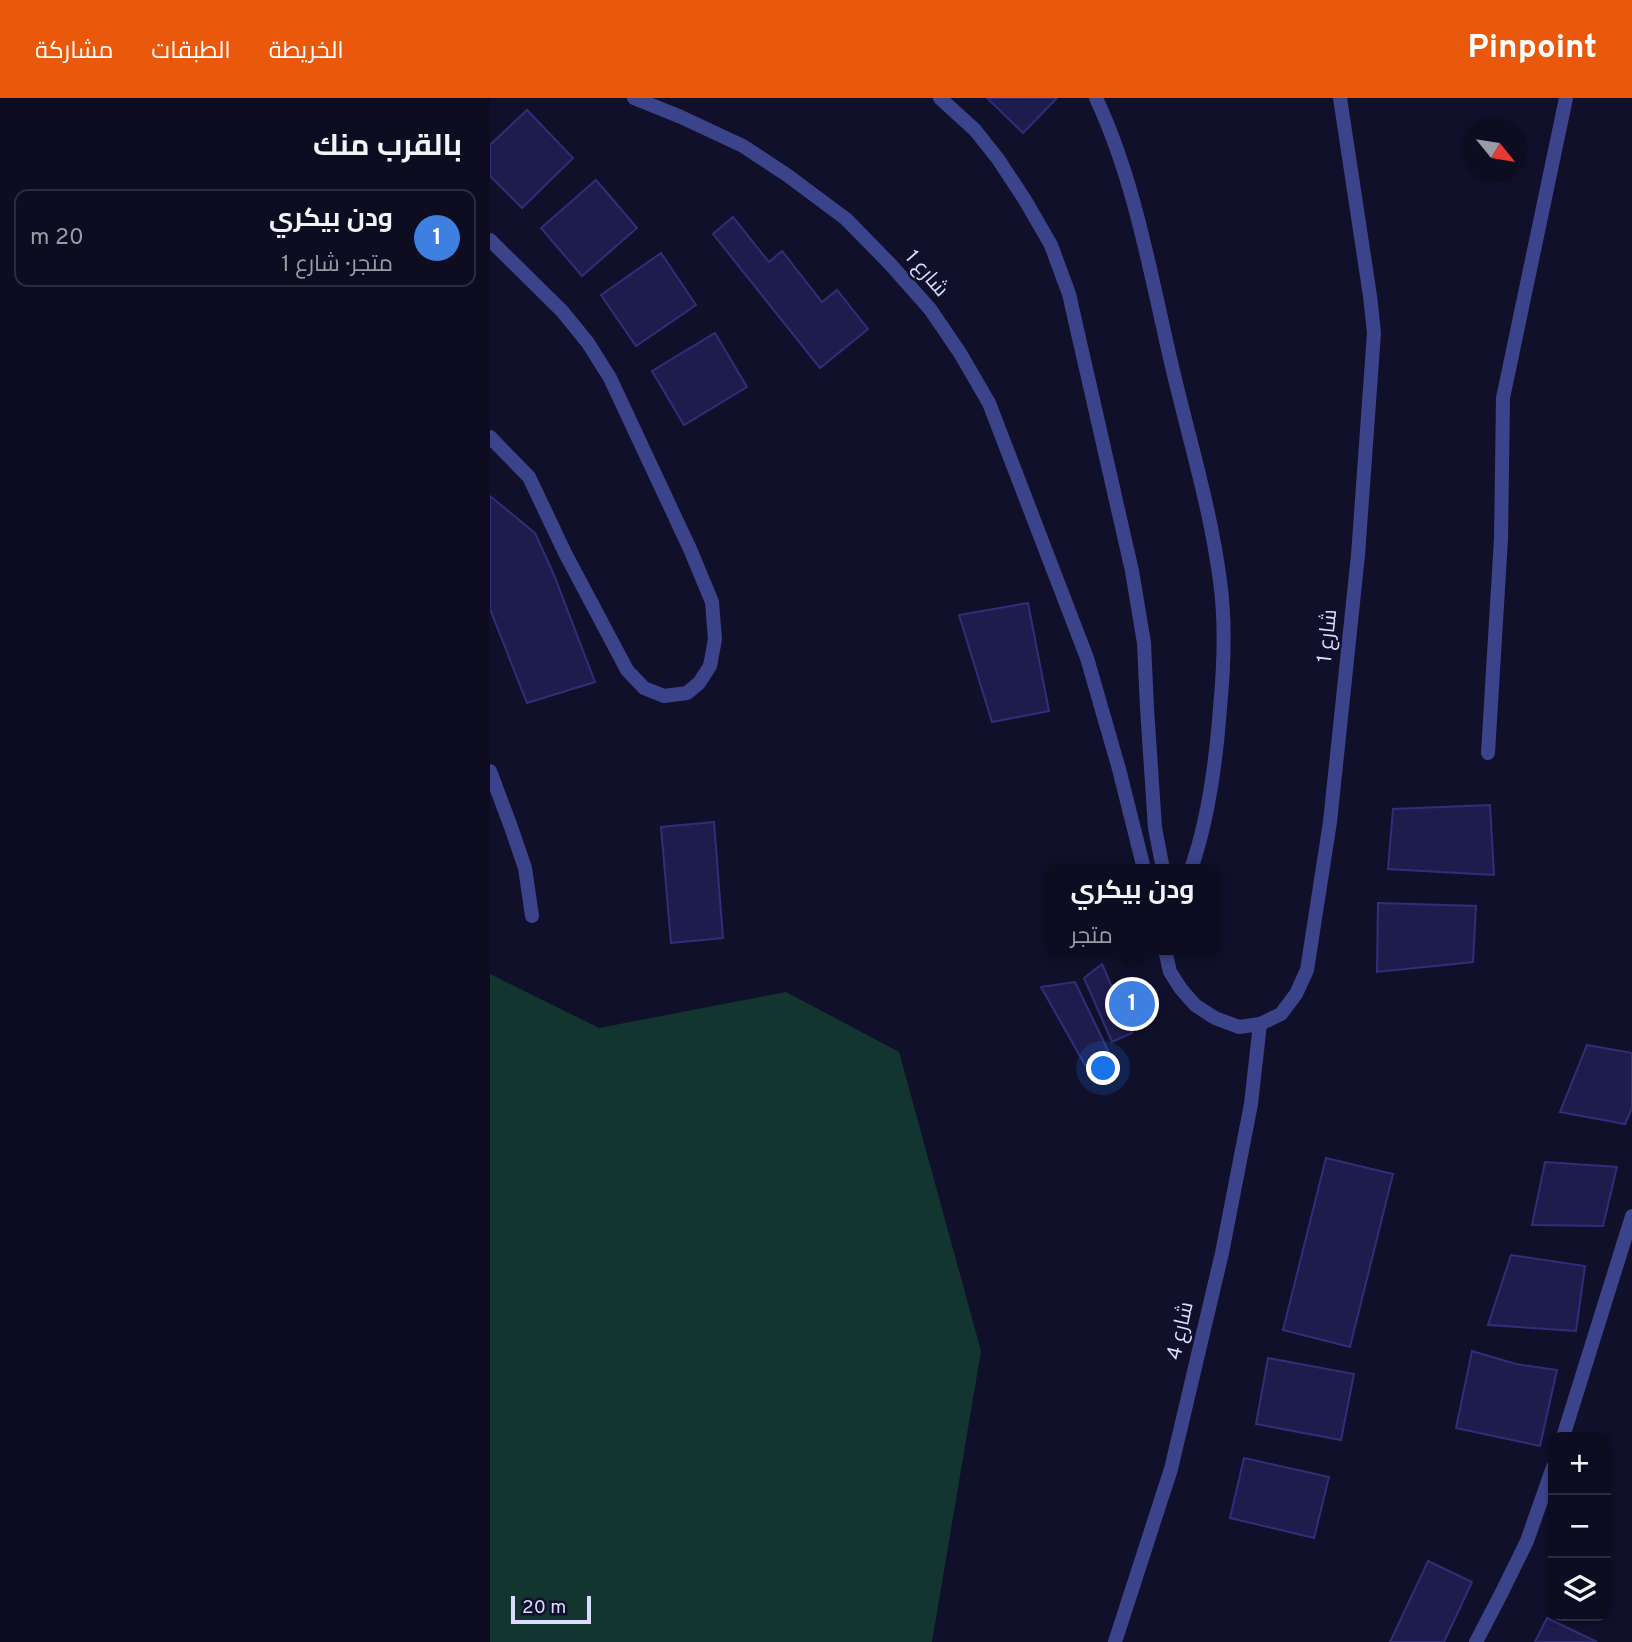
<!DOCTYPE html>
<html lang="ar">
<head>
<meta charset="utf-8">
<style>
	body { margin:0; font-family:Overpass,Cairo,sans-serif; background:#1b1a2d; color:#f1f3f6; direction:rtl }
	.controls { position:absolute; right:21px; bottom:21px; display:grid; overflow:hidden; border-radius:14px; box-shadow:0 2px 5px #0004 }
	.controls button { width:63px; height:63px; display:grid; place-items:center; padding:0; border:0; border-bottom:2px solid #2d2c3e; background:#0d0c20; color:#f1f3f6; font:35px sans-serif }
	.compass { position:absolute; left:974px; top:21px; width:63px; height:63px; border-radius:50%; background:#0d0c20; box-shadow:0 2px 5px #0004; rotate:120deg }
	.scale { position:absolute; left:21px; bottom:18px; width:80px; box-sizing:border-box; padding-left:7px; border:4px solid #dadcff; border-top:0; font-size:19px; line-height:24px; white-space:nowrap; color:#dadcff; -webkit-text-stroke:5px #11102b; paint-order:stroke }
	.you { position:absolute; left:614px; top:971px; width:24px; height:24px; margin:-18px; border:5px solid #fff; border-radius:50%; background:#1a73e8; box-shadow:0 0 0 10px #1a73e833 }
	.badge { display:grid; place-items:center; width:46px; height:46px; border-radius:50%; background:#ea580c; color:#fff; font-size:23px; font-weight:700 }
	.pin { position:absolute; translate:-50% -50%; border:4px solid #fff; box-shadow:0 2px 7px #0006 }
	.popup { position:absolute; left:555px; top:766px; width:175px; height:91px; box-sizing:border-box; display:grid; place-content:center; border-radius:14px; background:#0d0c20; filter:drop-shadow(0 2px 5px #0005); font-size:23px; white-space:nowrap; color:#9a9ba5 }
	.popup b { font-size:26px; color:#f1f3f6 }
	.popup::after { content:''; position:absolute; left:50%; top:100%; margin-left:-14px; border:14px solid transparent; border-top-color:#0d0c20 }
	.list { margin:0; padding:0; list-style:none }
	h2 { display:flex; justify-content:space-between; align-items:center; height:91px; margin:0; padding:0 28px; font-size:30px }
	h2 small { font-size:23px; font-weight:400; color:#9a9ba5 }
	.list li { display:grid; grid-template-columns:46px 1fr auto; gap:21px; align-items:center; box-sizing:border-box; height:98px; margin:0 14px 14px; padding:0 14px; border:2px solid #2d2c3e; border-radius:14px }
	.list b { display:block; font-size:26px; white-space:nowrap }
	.list p { margin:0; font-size:23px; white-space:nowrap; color:#9a9ba5 }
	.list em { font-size:23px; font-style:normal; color:#9a9ba5 }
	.icon { flex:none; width:38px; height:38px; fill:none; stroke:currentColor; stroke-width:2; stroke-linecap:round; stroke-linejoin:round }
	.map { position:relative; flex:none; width:1142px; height:1544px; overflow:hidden; direction:ltr }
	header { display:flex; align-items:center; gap:42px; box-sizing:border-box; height:98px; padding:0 35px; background:#ea580c; color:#fff }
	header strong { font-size:33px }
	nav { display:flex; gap:38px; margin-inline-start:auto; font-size:24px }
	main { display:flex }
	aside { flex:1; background:#0d0c20 }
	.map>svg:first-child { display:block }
	.green { fill:#13352f }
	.building { fill:#1e1c4c; stroke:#312e79; stroke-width:2 }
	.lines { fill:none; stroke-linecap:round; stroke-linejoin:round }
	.street { stroke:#3b448b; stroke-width:14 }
	.labels { text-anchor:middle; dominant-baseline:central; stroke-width:5; stroke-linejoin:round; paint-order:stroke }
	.street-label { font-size:21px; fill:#dadcff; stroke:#11102b }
</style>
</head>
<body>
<header>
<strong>Pinpoint</strong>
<nav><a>الخريطة</a><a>الطبقات</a><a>مشاركة</a></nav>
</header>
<main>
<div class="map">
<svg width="1142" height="1544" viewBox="0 0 1142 1544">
	<rect width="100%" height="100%" fill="#11102b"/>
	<polygon class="green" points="0,876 109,930 296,894 409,954 491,1253 442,1544 0,1544"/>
	<g class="building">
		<polygon points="497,0 567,0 533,35"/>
		<polygon points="37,12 83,60 32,110 0,78 0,47"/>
		<polygon points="106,82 147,130 92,178 51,130"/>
		<polygon points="243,119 279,164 292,153 332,204 347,192 378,231 330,270 223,136"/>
		<polygon points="171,155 206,207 146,248 111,197"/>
		<polygon points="225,235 257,289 194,327 162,273"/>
		<polygon points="0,398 45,435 64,477 105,584 37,605 0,511"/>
		<polygon points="538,505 559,613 502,624 469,517"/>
		<polygon points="1000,707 1004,777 898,771 903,711"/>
		<polygon points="224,724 233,840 181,845 171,729"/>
		<polygon points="888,805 986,808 983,864 887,874"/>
		<polygon points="612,866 642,935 622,944 594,880"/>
		<polygon points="585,884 623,963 595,967 551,889"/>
		<polygon points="1097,947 1142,955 1142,1010 1135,1026 1070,1014"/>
		<polygon points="836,1060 903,1076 860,1249 793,1232"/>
		<polygon points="1055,1064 1127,1069 1113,1128 1042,1127"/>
		<polygon points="1021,1157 1095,1168 1086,1233 998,1227"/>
		<polygon points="982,1253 1026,1266 1067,1272 1050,1348 966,1330"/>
		<polygon points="778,1260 864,1276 851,1342 766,1326"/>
		<polygon points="754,1360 839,1379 824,1440 740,1420"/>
		<polygon points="938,1463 982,1484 954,1544 900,1544"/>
		<polygon points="1057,1520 1107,1544 1045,1544"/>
	</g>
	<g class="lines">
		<g class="street">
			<polyline points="144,0 191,19 253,48 297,77 356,121 401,167 440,211 470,255 499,305 597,560 629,671 654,771"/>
			<polyline points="450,0 485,32 508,61 535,102 561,147 579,196 642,473 654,545 657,610 665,730 673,771"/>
			<path d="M606 0C644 81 660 173 680 260 697 334 720 407 730 483 736 525 734 568 730 610 726 664 719 720 701 771"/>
			<polyline points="0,142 72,213 98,245 120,280 200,451 222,504 225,541 220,568 209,585 197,595 174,598 154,590 137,572 75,455 39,379 0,339"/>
			<polyline points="998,655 1011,441 1013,300 1076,0"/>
			<polyline points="0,673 21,729 35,770 42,818"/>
			<polyline points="675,852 680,874 691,891 705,907 725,920 749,929 770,926 791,916 806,896 817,872 840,724 868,457 884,235 880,198 850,0"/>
			<polyline points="1073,1339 1142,1118"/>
			<polyline points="625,1544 681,1371 732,1155 761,1006 770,926"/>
			<polyline points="986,1544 1011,1496 1037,1443 1063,1369"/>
		</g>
	</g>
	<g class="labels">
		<g class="street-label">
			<text transform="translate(436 176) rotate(49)">شارع 1</text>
			<text transform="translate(838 538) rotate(-84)">شارع 1</text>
			<text transform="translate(691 1233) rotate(-77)">شارع 4</text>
		</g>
	</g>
</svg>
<div class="controls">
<button>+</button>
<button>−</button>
<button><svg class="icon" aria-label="layers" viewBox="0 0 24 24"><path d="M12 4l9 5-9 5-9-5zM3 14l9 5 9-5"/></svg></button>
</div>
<svg class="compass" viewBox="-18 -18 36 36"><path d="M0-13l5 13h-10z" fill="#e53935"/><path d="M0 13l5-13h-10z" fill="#9a9ba5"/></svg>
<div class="scale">20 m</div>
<div class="you"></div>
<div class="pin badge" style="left:642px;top:906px;background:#3f7fe0">1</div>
<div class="popup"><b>ودن بيكري</b>متجر</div>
</div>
<aside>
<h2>بالقرب منك<small></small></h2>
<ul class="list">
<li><span class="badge" style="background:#3f7fe0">1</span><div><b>ودن بيكري</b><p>متجر · شارع 1</p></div><em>20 m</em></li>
</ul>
</aside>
</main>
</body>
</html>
